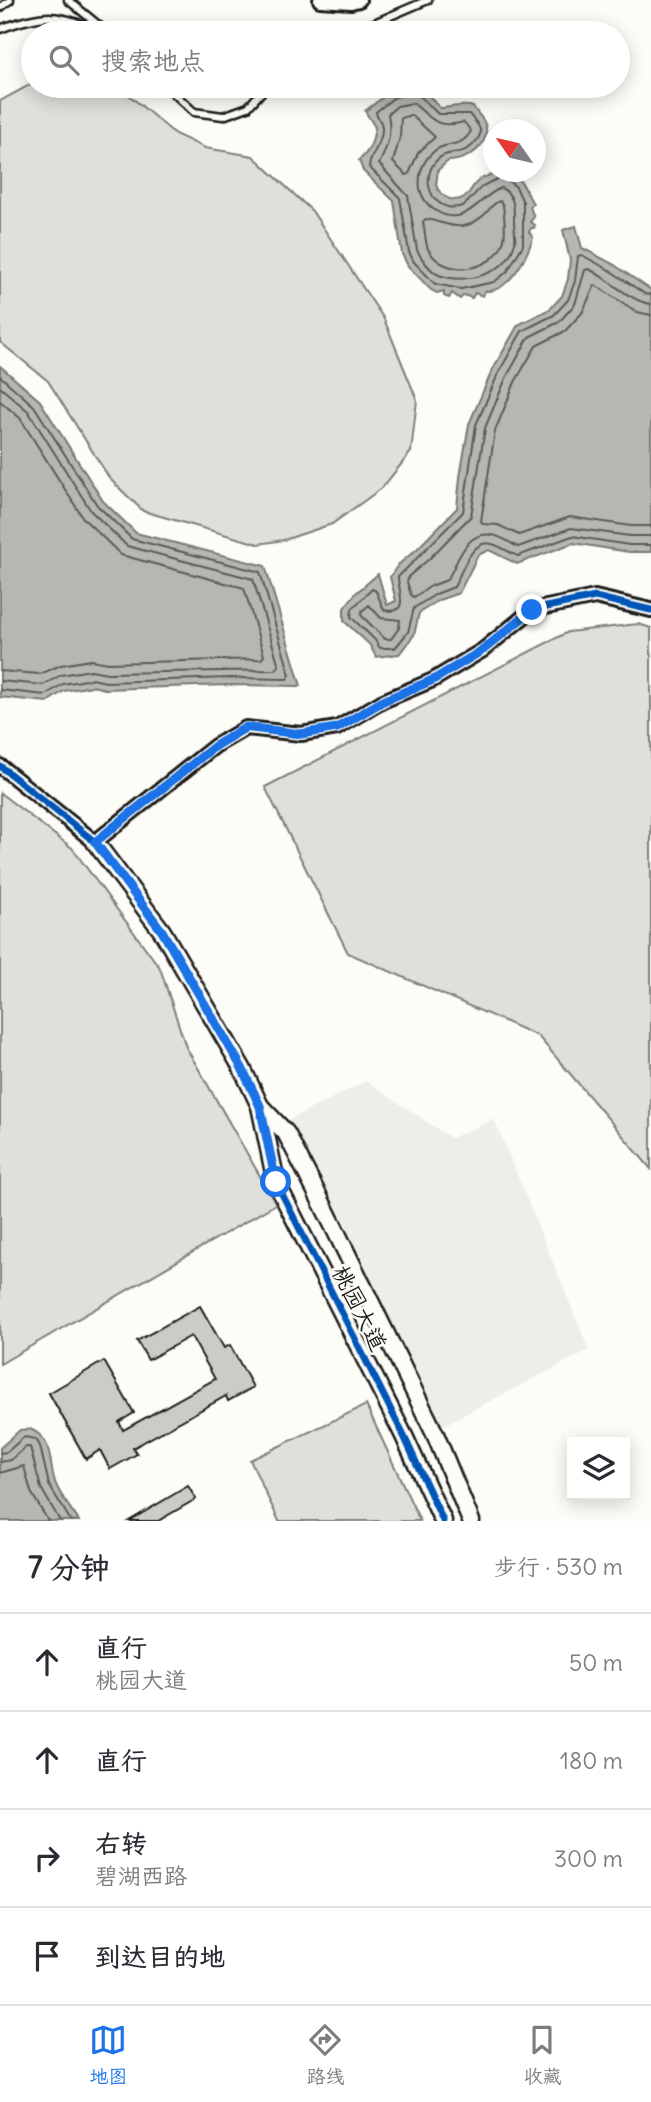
<!DOCTYPE html>
<html lang="zh">
<head>
<meta charset="utf-8">
<style>
	body { margin:0; font-family:Delius,"LXGW WenKai TC",sans-serif; background:#f7f7f7; color:#2b2b33 }
	.controls { position:absolute; right:21px; bottom:21px; display:grid; overflow:hidden; border-radius:0px; box-shadow:0 4px 18px #0003 }
	.controls button { width:63px; height:63px; display:grid; place-items:center; padding:0; border:0; border-bottom:2px solid #e1e1e2; background:#fff; color:#2b2b33; font:35px sans-serif }
	.compass { position:absolute; left:483px; top:119px; width:63px; height:63px; border-radius:50%; background:#fff; box-shadow:0 4px 18px #0003; rotate:304deg }
	.stop { position:absolute; width:21px; height:21px; margin:-16px; border:5px solid #1a73e8; border-radius:50%; background:#fff }
	.stop.end { background:#1a73e8; border-color:#fff; box-shadow:0 2px 7px #0008 }
	.list { margin:0; padding:0; list-style:none }
	h2 { display:flex; justify-content:space-between; align-items:center; height:91px; margin:0; padding:0 28px; font-size:30px }
	h2 small { font-size:23px; font-weight:400; color:#7c7c81 }
	.list li { display:grid; grid-template-columns:46px 1fr auto; gap:21px; align-items:center; box-sizing:border-box; height:98px; padding:0 28px; border-top:2px solid #e1e1e2 }
	.list b { display:block; font-size:26px; white-space:nowrap }
	.list p { margin:0; font-size:23px; white-space:nowrap; color:#7c7c81 }
	.list em { font-size:23px; font-style:normal; color:#7c7c81 }
	.icon { flex:none; width:38px; height:38px; fill:none; stroke:currentColor; stroke-width:2; stroke-linecap:round; stroke-linejoin:round }
	.map { position:relative; flex:none; width:651px; height:1521px; overflow:hidden }
	.search { position:absolute; background:#fff; box-shadow:0 4px 18px #0003; left:21px; right:21px; top:21px; height:77px; display:flex; align-items:center; gap:18px; box-sizing:border-box; padding:0 24px; border-radius:38px; color:#7c7c81; font-size:26px }
	.sheet { height:483px; background:#fff }
	nav { display:flex; justify-content:space-around; align-items:center; box-sizing:border-box; height:98px; border-top:2px solid #e1e1e2; background:#fff; font-size:19px; color:#7c7c81 }
	nav a { display:grid; justify-items:center; gap:4px }
	nav .on { color:#1a73e8 }
	.map>svg:first-child { display:block }
	.built { fill:#eeede9 }
	.green { fill:#e0dfdb; stroke:#7e7e7c; stroke-width:2 }
	.water { fill:#b7b6b2; stroke:#797876; stroke-width:2 }
	.lines { fill:none; stroke-linecap:round; stroke-linejoin:round }
	.shore { stroke:#5a5a58; stroke-width:2 }
	.building { fill:#cccbc8; stroke:#1c1c1c; stroke-width:2 }
	.service-casing { stroke:#1c1c1c; stroke-width:11 }
	.minor-casing { stroke:#1c1c1c; stroke-width:18 }
	.tertiary-casing { stroke:#1c1c1c; stroke-width:21 }
	.service { stroke:#fdfcf7; stroke-width:6 }
	.minor { stroke:#fdfcf7; stroke-width:12 }
	.tertiary { stroke:#fdfcf7; stroke-width:16 }
	.cycleway-casing { stroke:#fdfcf7; stroke-width:11 }
	.cycleway { stroke:#0057b8; stroke-width:7 }
	.route { stroke:#1a73e8; stroke-width:9 }
	.labels { text-anchor:middle; dominant-baseline:central; stroke-width:5; stroke-linejoin:round; paint-order:stroke }
	.street-label { font-size:23px; fill:#1c1c1c; stroke:#fdfcf7 }
</style>
</head>
<body>
<div class="map">
<svg width="651" height="1521" viewBox="0 0 651 1521">
	<rect width="100%" height="100%" fill="#fdfcf7"/>
	<filter id="ink" filterUnits="userSpaceOnUse"><feTurbulence type="fractalNoise" baseFrequency=".0143" numOctaves="2"/><feDisplacementMap in="SourceGraphic" scale="14" xChannelSelector="R" yChannelSelector="G"/><feConvolveMatrix kernelMatrix="1 2 1 2 8 2 1 2 1" color-interpolation-filters="sRGB"/></filter>
	<g filter="url(#ink)">
		<polygon class="built" points="366,1081 451,1138 494,1119 589,1350 440,1427 289,1120"/>
		<g class="green">
			<polygon points="33,83 33,86 118,86 175,134 205,148 253,156 312,211 384,319 417,400 411,452 382,488 332,524 284,540 258,544 143,511 110,479 48,381 0,342 0,101"/>
			<polygon points="638,624 651,628 651,1169 538,1036 348,953 265,787 568,632"/>
			<polygon points="0,793 72,848 160,968 186,1047 276,1204 0,1364"/>
			<polygon points="366,1405 420,1521 279,1521 250,1460"/>
		</g>
		<g class="water">
			<path d="M408 88 425 91 440 108C450 108 465 103 473 107 474 108 479 115 480 116 499 138 471 161 448 161L438 170 436 185C441 198 455 205 467 195 471 191 473 185 477 182 485 174 499 174 509 173L522 183 533 204 530 207 534 217 530 222 535 225 534 228H531L529 232 533 237C527 257 509 293 485 291L483 296 475 293 472 298 464 295 460 299 452 293 449 298 444 296V291L437 293 431 290 408 266 402 254 394 201 363 171 359 160C370 152 373 141 375 127L365 111 390 92Z"/>
			<polygon points="576,226 582,248 613,264 651,290 651,552 629,552 573,543 517,564 489,550 478,555 459,593 439,600 419,613 414,635 399,654 376,657 370,645 344,621 344,608 356,593 378,574 387,605 396,601 390,577 398,565 418,548 457,508 460,477 469,424 492,371 518,325 550,309 562,296 568,279 570,260 563,230"/>
			<polygon points="0,366 40,401 103,501 136,533 265,566 301,686 229,685 105,689 92,686 64,691 47,702 0,697"/>
			<path d="M30 1429C54 1439 48 1461 55 1482 60 1496 71 1509 79 1521H0V1448L20 1430Z"/>
		</g>
		<g class="lines">
			<g class="shore">
				<path d="M412 91 421 97 438 114H469C474 120 484 129 479 137 466 159 450 148 438 159 422 173 427 202 448 207 468 211 471 195 483 186 489 182 497 180 502 176L516 187 523 202V245L507 272 494 282 461 289 435 284 414 262 409 252 400 198 369 167C370 154 383 143 382 128 382 121 377 118 376 112L393 98Z"/>
				<path d="M413 103C433 119 435 129 464 122L471 131C460 151 445 139 431 154 422 163 418 176 420 189 422 198 428 206 436 211 466 229 478 197 501 188 515 195 514 207 514 221 514 228 516 236 515 242 508 275 465 285 439 275 430 271 421 258 417 250L408 196 379 164C388 146 392 133 388 114L397 106Z"/>
				<polygon points="411,115 435,137 418,153 409,174 406,175 393,162 400,137 401,118"/>
				<path d="M500 201 503 205C504 216 507 233 503 243 492 273 443 278 428 249 425 241 425 230 423 222L425 219C447 222 461 236 484 215 490 210 492 203 500 201Z"/>
				<path d="M651 295 645 294 609 270 582 255 578 256 575 281 568 300 554 315 522 331 498 374 476 425 463 512 398 577C398 590 411 616 384 610L376 591 372 589 352 609 351 617 375 640 380 648H395L408 632 414 608 436 594 454 587C462 573 471 538 492 544 501 546 509 553 518 556L572 536 629 545H651"/>
				<path d="M651 304C633 303 607 278 589 269L585 270 575 304 559 322 529 337 506 378 485 428 471 516 429 559 409 576 407 582 411 595 414 597 431 586 447 580C458 563 465 530 492 535 501 536 510 543 518 547L571 528 630 536H651"/>
				<polyline points="651,315 637,312 595,285 582,313 565,331 536,346 515,382 495,431 481,521 483,524 498,525 519,535 570,517 631,526 651,526"/>
				<polyline points="0,376 34,406 97,505 132,539 260,572 290,675 287,679 229,678 106,682 92,679 63,684 45,695 0,690"/>
				<polyline points="0,387 28,411 91,511 127,546 253,579 279,666 275,670 107,673 91,670 61,675 43,685 0,681"/>
				<polyline points="0,401 20,418 83,518 121,555 244,588 264,656 261,659 108,663 91,660 61,665 40,674 0,671"/>
				<polygon points="369,605 381,618 400,620 399,628 391,639 385,639 361,615 362,611"/>
				<polyline points="0,1453 7,1452 24,1437 36,1439 40,1446 49,1485 71,1521"/>
				<polyline points="0,1462 11,1460 26,1447 30,1447 41,1488 60,1521"/>
				<polyline points="0,1473 24,1466 31,1492 48,1521"/>
			</g>
		</g>
		<g class="building">
			<polygon points="200,1306 224,1348 230,1345 253,1387 228,1401 226,1396 133,1448 137,1454 110,1469 100,1450 86,1459 49,1393 104,1361 134,1413 119,1422 123,1430 215,1379 191,1336 148,1360 137,1341"/>
			<polygon points="188,1486 196,1499 158,1521 129,1521"/>
		</g>
		<g class="lines">
			<defs>
				<g id="service">
					<polyline points="68,0 108,33"/>
					<polyline points="0,8 10,0"/>
					<path d="M0 29C43 13 60 12 101 33"/>
					<polyline points="338,33 374,23 428,0"/>
					<polyline points="166,86 194,112 223,116 248,107 267,86"/>
				</g>
				<g id="minor">
					<polyline points="320,0 351,2 359,0"/>
					<polyline points="0,766 95,842 215,746 246,728 301,734 337,728 383,701 433,680 483,650 532,610 595,597 651,610"/>
				</g>
				<g id="tertiary">
					<polyline points="95,842 162,931 242,1068 260,1106 276,1182 404,1436 443,1521"/>
					<polyline points="260,1106 286,1133 324,1207 435,1434 471,1521"/>
				</g>
			</defs>
			<use href="#service" class="service-casing"/>
			<use href="#minor" class="minor-casing"/>
			<use href="#tertiary" class="tertiary-casing"/>
			<use href="#service" class="service"/>
			<use href="#minor" class="minor"/>
			<use href="#tertiary" class="tertiary"/>
			<defs>
				<g id="cycleway">
					<polyline points="0,766 95,842 162,931 242,1068 260,1106 276,1182 404,1436 443,1521"/>
					<polyline points="95,842 215,746 246,728 301,734 337,728 383,701 433,680 483,650 532,610 595,597 651,610"/>
				</g>
			</defs>
			<use href="#cycleway" class="cycleway-casing"/>
			<use href="#cycleway" class="cycleway"/>
		</g>
	</g>
	<g class="lines" filter="url(#ink)">
		<polyline class="route" points="276,1182 260,1106 242,1068 162,931 95,842 215,746 246,727 301,734 337,728 383,701 433,680 483,650 532,610"/>
	</g>
	<g class="labels">
		<g class="street-label">
			<text transform="translate(360 1308) rotate(63)">桃园大道</text>
		</g>
	</g>
</svg>
<div class="controls">
<button><svg class="icon" aria-label="layers" viewBox="0 0 24 24"><path d="M12 4l9 5-9 5-9-5zM3 14l9 5 9-5"/></svg></button>
</div>
<svg class="compass" viewBox="-18 -18 36 36"><path d="M0-13l5 13h-10z" fill="#e53935"/><path d="M0 13l5-13h-10z" fill="#7c7c81"/></svg>
<div class="stop" style="left:276px;top:1182px"></div>
<div class="stop end" style="left:532px;top:610px"></div>
<div class="search"><svg class="icon" aria-label="search" viewBox="0 0 24 24"><circle cx="10" cy="10" r="6"/><path d="M15 15l6 6"/></svg>搜索地点</div>
</div>
<section class="sheet">
<h2>7 分钟<small>步行 · 530 m</small></h2>
<ul class="list">
<li><svg class="icon" aria-label="ahead" viewBox="0 0 24 24"><path d="M12 20V5M6 11l6-6 6 6"/></svg><div><b>直行</b><p>桃园大道</p></div><em>50 m</em></li>
<li><svg class="icon" aria-label="ahead" viewBox="0 0 24 24"><path d="M12 20V5M6 11l6-6 6 6"/></svg><div><b>直行</b></div><em>180 m</em></li>
<li><svg class="icon" aria-label="right" viewBox="0 0 24 24"><path d="M7 20v-9h11M14 6l5 5-5 5"/></svg><div><b>右转</b><p>碧湖西路</p></div><em>300 m</em></li>
<li><svg class="icon" aria-label="arrive" viewBox="0 0 24 24"><path d="M6 21V4h12l-3 4 3 4H6"/></svg><div><b>到达目的地</b></div></li>
</ul>
</section>
<nav>
<a class="on"><svg class="icon" aria-label="map" viewBox="0 0 24 24"><path d="M3 6l6-2 6 2 6-2v14l-6 2-6-2-6 2zM9 4v14M15 6v14"/></svg>地图</a>
<a><svg class="icon" aria-label="directions" viewBox="0 0 24 24"><path d="M12 3l9 9-9 9-9-9zM9 14v-3h6M13 9l2 2-2 2"/></svg>路线</a>
<a><svg class="icon" aria-label="saved" viewBox="0 0 24 24"><path d="M7 4h10v16l-5-4-5 4z"/></svg>收藏</a>
</nav>
</body>
</html>
